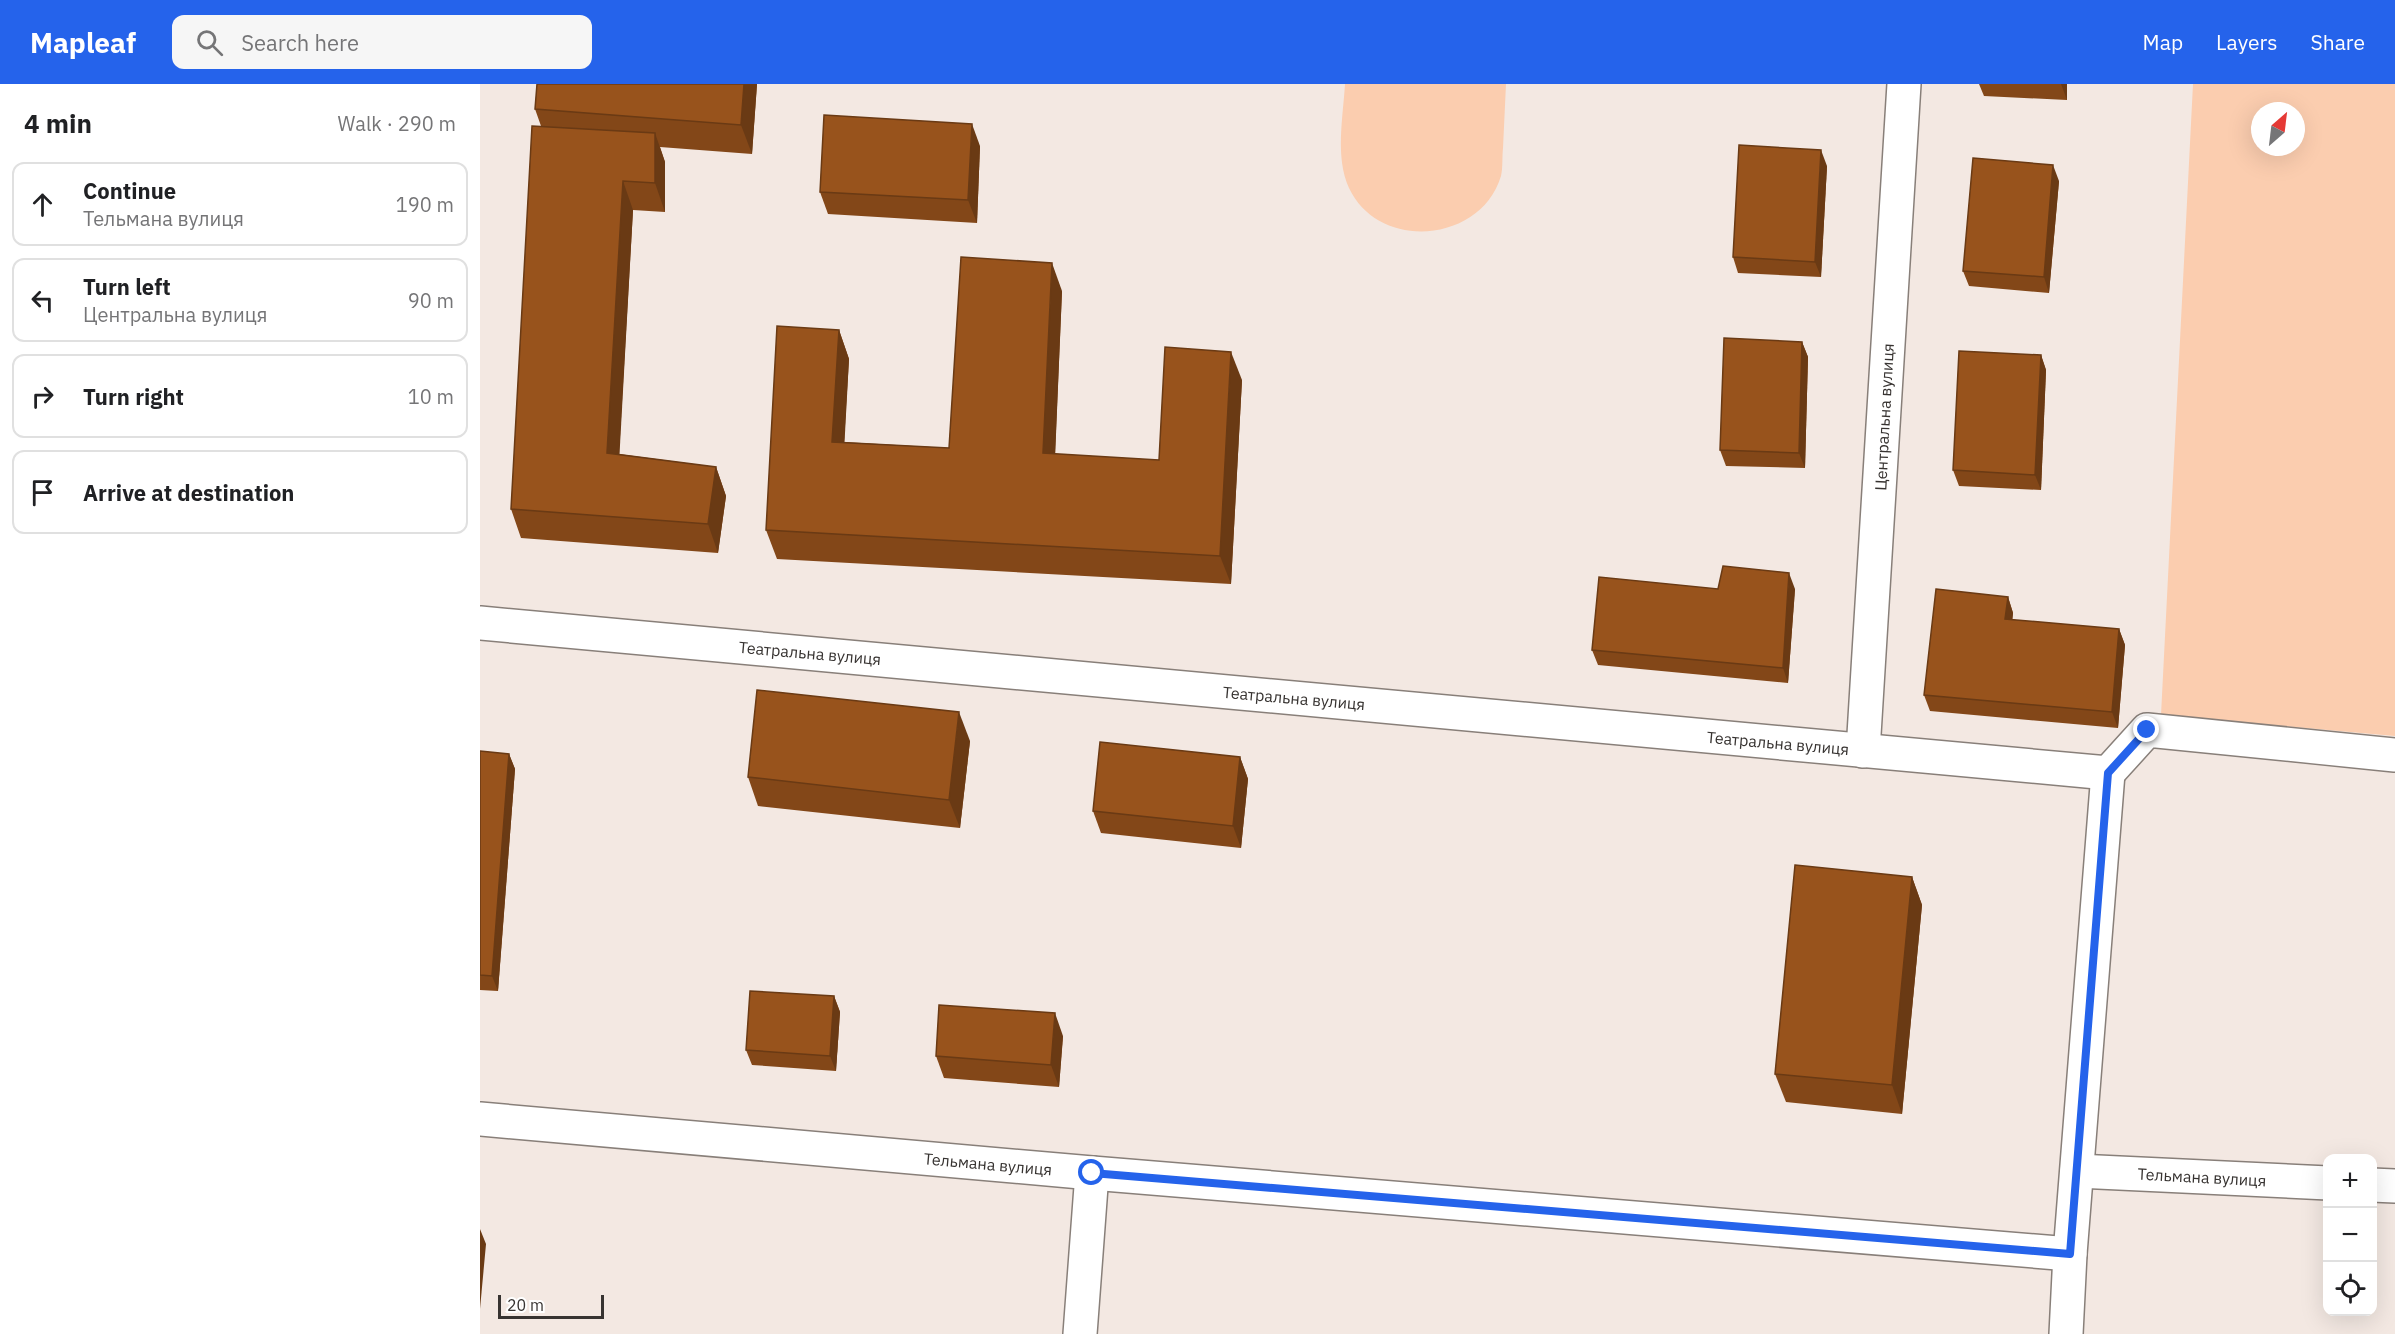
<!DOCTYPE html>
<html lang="en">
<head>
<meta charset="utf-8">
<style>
	body { margin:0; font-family:"IBM Plex Sans",sans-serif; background:#f6f6f6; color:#202124 }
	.controls { position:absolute; right:18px; bottom:18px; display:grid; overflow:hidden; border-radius:12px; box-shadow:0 6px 24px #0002 }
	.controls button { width:54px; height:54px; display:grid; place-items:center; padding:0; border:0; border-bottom:2px solid #e0e0e0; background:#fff; color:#202124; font:30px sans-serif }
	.compass { position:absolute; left:1771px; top:18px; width:54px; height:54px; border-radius:50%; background:#fff; box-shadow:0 6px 24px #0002; rotate:28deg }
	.scale { position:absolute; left:18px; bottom:15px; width:106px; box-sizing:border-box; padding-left:6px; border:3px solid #373331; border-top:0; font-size:16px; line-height:21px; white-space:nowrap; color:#373331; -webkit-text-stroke:4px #fff; paint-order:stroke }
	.stop { position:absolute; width:18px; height:18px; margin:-14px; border:4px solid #2563eb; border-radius:50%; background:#fff }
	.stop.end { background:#2563eb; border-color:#fff; box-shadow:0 2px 6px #0008 }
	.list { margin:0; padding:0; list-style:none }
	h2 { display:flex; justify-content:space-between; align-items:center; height:78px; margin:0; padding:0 24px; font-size:26px }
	h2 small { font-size:20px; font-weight:400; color:#757577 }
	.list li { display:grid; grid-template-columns:39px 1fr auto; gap:18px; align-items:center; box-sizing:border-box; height:84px; margin:0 12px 12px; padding:0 12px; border:2px solid #e0e0e0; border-radius:12px }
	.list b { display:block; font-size:22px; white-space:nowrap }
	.list p { margin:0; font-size:20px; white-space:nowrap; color:#757577 }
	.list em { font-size:20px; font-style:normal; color:#757577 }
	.icon { flex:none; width:33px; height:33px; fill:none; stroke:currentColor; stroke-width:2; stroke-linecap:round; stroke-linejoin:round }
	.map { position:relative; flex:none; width:1915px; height:1250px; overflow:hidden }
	header { display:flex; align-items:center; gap:36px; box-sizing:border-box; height:84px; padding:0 30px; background:#2563eb; color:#fff }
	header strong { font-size:28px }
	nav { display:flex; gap:33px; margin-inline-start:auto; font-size:21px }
	.search { width:420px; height:54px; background:#f6f6f6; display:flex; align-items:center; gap:15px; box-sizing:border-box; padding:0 21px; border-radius:12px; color:#757577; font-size:22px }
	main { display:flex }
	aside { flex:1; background:#fff }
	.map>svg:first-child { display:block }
	.green { fill:#fbcdaf; fill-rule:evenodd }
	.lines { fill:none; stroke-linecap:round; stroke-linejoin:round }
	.minor-casing { stroke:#887f79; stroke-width:36 }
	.minor { stroke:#fff; stroke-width:33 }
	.wall { fill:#834718 }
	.shaded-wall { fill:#6a3a14 }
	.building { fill:#98531c; stroke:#6a3a14; stroke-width:1.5 }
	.route { stroke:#2563eb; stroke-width:8 }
	.labels { text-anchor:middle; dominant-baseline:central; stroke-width:6; stroke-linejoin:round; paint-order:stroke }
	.street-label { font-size:16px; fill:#373331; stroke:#fff }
</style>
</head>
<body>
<header>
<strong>Mapleaf</strong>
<div class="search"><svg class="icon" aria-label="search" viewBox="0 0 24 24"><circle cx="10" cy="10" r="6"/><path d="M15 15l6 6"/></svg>Search here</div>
<nav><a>Map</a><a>Layers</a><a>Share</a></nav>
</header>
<main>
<aside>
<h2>4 min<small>Walk · 290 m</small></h2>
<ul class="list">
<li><svg class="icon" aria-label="ahead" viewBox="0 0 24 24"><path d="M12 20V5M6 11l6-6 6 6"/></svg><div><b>Continue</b><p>Тельмана вулиця</p></div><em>190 m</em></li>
<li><svg class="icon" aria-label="left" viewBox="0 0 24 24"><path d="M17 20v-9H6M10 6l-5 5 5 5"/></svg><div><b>Turn left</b><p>Центральна вулиця</p></div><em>90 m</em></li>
<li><svg class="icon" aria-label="right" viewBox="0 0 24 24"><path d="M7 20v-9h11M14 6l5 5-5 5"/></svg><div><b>Turn right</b></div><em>10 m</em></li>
<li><svg class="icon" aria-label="arrive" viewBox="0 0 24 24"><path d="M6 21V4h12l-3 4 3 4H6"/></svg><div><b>Arrive at destination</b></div></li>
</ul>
</aside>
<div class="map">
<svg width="1915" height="1250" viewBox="0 0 1915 1250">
	<rect width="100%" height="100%" fill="#f3e8e2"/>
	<g class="green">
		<path d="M865 0H1026C1025 21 1024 43 1023 64 1022 73 1023 84 1021 92 1001 159 899 168 869 104 855 73 863 34 865 0Z"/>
		<path d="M1713 0H1915V652L1681 631ZM1780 27H1816V63H1780Z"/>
	</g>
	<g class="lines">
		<defs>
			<g id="minor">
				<polyline points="0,539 1628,689"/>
				<polyline points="1383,667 1424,0"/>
				<polyline points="1628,689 1667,646 1915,671"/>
				<polyline points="0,1035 612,1089 1590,1170"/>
				<polyline points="1597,1087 1848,1099"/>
				<polyline points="1892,1101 1915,1102"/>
				<polyline points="600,1250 612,1089"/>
				<polyline points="1586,1250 1590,1170 1628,689"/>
			</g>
		</defs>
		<use href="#minor" class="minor-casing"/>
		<use href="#minor" class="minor"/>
	</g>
	<g class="wall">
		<polygon points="57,0 277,0 272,70 180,63 185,78 185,128 153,126 139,370 236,383 246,412 238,469 41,454 31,425 61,42 55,25"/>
		<polygon points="1499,0 1587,0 1587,16 1504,12"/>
		<polygon points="500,62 497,139 348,130 340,108"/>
		<polygon points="1347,82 1341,193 1258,189 1253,173"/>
		<polygon points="1579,97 1569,209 1489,202 1483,187"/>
		<polygon points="582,207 575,370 679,376 762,296 751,500 297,475 286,446 359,246 369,275 364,358 469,364"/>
		<polygon points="1322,258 1328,273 1325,384 1246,382 1240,366"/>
		<polygon points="1561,271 1566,286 1561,406 1479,402 1473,386"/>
		<polygon points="1238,505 1315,505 1308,599 1118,581 1112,566"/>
		<polygon points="1528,513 1533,529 1532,536 1639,545 1645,561 1638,644 1450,627 1444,611"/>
		<polygon points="490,657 480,744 278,722 268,693"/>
		<polygon points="0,667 29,670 35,685 18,907 0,906"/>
		<polygon points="760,673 768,695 761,764 621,749 613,727"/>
		<polygon points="1432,793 1442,821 1422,1030 1306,1018 1295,990"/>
		<polygon points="354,912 360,928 356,987 272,981 266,966"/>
		<polygon points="583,952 579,1003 464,994 456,972"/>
	</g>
	<g class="shaded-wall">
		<polygon points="264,0 277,0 272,70 261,41"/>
		<polygon points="1581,0 1587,0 1587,16"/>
		<polygon points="492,40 500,62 497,139 488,116"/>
		<polygon points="175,49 185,78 185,128 175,99"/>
		<polygon points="1341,66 1347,82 1341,193 1335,178"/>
		<polygon points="1573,81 1579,97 1569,209 1564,193"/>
		<polygon points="143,97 153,126 138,397 127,369"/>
		<polygon points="572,179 582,207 574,398 563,369"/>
		<polygon points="359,246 369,275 363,386 352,358"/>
		<polygon points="1322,258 1328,273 1325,384 1319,369"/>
		<polygon points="751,268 762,296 751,500 740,472"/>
		<polygon points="1561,271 1566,286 1561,406 1555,391"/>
		<polygon points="236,383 246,412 238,469 228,440"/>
		<polygon points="1309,489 1315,505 1308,599 1303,584"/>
		<polygon points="1528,513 1533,529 1531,551 1525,535"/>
		<polygon points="1639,545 1645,561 1638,644 1632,628"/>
		<polygon points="479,628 490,657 480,744 469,716"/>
		<polygon points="29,670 35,685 18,907 12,892"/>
		<polygon points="760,673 768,695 761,764 753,742"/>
		<polygon points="1432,793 1442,821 1422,1030 1412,1001"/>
		<polygon points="354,912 360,928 356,987 350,972"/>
		<polygon points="575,929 583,952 579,1003 571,981"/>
		<polygon points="0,1145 6,1160 0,1225"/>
	</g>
	<g class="building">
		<polygon points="57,0 264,0 261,41 55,25"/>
		<polygon points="344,31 492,40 488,116 340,108"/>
		<polygon points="52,42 175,49 175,99 143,97 127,369 236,383 228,440 31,425"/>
		<polygon points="1259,61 1341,66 1335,178 1253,173"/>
		<polygon points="1493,74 1573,81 1564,193 1483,187"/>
		<polygon points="481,173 572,179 563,369 679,376 685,263 751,268 740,472 286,446 297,242 359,246 352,358 469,364"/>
		<polygon points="1244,254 1322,258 1319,369 1240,366"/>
		<polygon points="1479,267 1561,271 1555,391 1473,386"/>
		<polygon points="1243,482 1309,489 1303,584 1112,566 1119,493 1238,505"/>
		<polygon points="1456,505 1528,513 1525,535 1639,545 1632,628 1444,611"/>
		<polygon points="277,606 479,628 469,716 268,693"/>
		<polygon points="620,658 760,673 753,742 613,727"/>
		<polygon points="0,667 29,670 12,892 0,891"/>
		<polygon points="1315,781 1432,793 1412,1001 1295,990"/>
		<polygon points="270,907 354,912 350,972 266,966"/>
		<polygon points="459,921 575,929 571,981 456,972"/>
	</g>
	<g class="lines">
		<polyline class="route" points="612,1089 1590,1170 1628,689 1667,646"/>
	</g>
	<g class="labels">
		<g class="street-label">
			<text transform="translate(1404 333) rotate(-87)">Центральна вулиця</text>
			<text transform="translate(330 569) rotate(5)">Театральна вулиця</text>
			<text transform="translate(814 614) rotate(5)">Театральна вулиця</text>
			<text transform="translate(1298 659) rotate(5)">Театральна вулиця</text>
			<text transform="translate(508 1080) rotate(5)">Тельмана вулиця</text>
			<text transform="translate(1722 1093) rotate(3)">Тельмана вулиця</text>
		</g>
	</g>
</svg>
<div class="controls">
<button>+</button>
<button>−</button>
<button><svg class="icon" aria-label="locate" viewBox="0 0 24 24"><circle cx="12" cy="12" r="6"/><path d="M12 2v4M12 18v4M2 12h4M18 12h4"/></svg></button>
</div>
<svg class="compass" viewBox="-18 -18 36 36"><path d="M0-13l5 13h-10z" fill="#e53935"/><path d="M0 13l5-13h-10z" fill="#757577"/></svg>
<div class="scale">20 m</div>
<div class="stop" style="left:612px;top:1089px"></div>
<div class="stop end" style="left:1667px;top:646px"></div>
</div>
</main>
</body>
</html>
